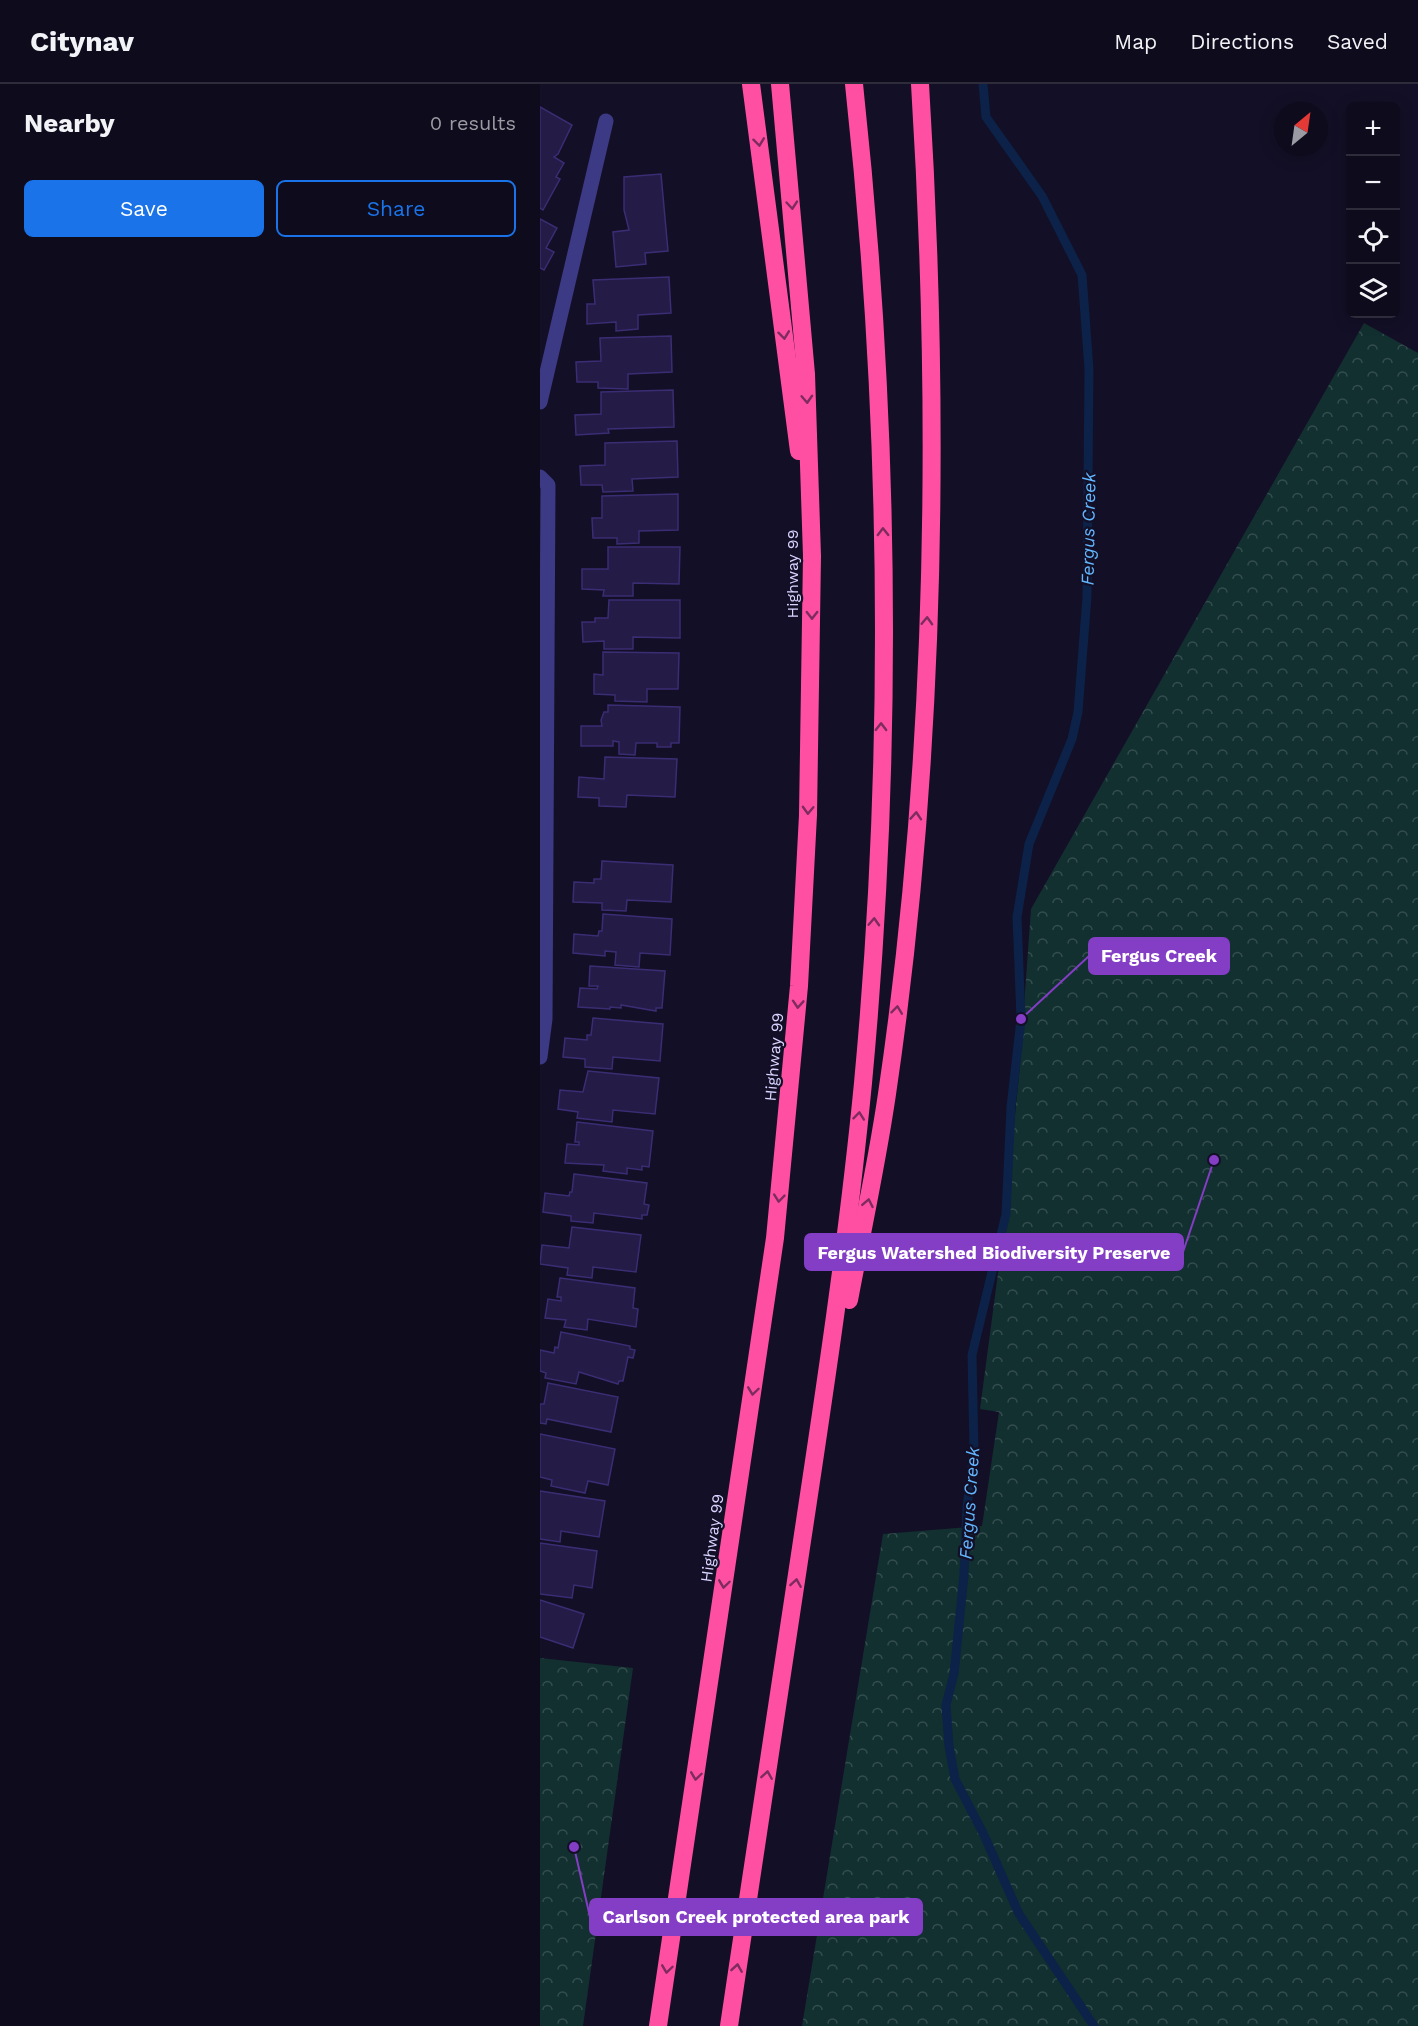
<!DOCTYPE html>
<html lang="en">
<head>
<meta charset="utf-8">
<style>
	body { margin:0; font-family:"Work Sans",sans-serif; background:#1c1929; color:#f1f3f6 }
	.controls { position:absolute; right:18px; top:18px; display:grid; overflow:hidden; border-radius:9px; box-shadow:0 3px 15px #0003 }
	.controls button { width:54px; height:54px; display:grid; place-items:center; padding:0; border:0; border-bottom:2px solid #2e2b3b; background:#0e0b1c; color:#f1f3f6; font:30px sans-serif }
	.compass { position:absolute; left:734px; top:18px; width:54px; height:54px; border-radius:50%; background:#0e0b1c; box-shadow:0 3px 15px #0003; rotate:29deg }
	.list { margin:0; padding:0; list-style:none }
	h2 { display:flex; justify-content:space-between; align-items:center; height:78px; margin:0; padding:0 24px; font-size:26px }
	h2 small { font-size:20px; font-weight:400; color:#9b9ba3 }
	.actions { display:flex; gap:12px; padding:18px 24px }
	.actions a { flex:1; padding:14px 0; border:2px solid #1a73e8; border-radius:9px; text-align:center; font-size:21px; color:#1a73e8 }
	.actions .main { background:#1a73e8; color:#fff }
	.icon { flex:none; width:33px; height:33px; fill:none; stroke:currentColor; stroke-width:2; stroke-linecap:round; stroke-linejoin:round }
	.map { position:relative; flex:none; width:878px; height:1942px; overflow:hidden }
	header { display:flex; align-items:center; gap:36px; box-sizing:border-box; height:84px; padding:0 30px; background:#0e0b1c; border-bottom:2px solid #2e2b3b }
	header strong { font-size:28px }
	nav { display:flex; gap:33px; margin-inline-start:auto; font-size:21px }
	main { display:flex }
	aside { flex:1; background:#0e0b1c }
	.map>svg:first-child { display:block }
	.forest { fill:url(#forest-crowns) }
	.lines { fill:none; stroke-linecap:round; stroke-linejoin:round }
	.stream { stroke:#0c2248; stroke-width:9 }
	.building { fill:#241b47; stroke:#3b2d73; stroke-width:1.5 }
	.minor { stroke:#3d3a85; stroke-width:15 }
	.highway { stroke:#ff4fa3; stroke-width:18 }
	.oneway { stroke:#7d2c5e }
	.labels { text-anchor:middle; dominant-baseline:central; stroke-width:4.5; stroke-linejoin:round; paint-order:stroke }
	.street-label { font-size:16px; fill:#d9d4ff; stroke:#130f26 }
	.water-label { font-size:18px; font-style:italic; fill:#62b6ff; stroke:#130f26 }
	.leader { fill:none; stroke:#843dc5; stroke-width:2 }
	.callout-dot { fill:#843dc5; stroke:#130f26; stroke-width:2 }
	.callout { fill:#843dc5; stroke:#843dc5; stroke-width:2 }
	.callout-label { font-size:18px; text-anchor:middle; font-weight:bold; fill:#fff }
</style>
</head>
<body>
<header>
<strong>Citynav</strong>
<nav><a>Map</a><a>Directions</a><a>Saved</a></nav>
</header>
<main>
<aside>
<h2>Nearby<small>0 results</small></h2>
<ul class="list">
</ul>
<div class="actions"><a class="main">Save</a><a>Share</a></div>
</aside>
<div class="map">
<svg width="878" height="1942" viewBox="0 0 878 1942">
	<defs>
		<pattern id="forest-crowns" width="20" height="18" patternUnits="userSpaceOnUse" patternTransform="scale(1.5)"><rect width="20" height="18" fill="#12302f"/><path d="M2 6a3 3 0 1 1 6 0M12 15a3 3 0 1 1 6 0" fill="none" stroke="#344d4e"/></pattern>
	</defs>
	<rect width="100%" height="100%" fill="#130f26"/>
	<g class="forest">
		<polygon points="824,239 878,269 878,1942 262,1942 343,1450 442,1442 459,1328 440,1325 462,1159 479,992 491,825"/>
		<polygon points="0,1574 93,1584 43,1942 0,1942"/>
	</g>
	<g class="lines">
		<polyline class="stream" points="443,0 446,33 502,112 542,191 549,285 547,513 538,628 532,655 489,760 477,833 481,935 471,1023 466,1130 432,1271 434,1367 427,1423 424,1491 414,1590 406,1621 409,1662 415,1695 444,1751 479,1830 554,1942"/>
	</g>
	<g class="building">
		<polygon points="0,23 32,41 18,70 14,73 24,79 16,93 20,95 3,126 0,124"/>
		<polygon points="121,90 128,167 105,169 106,180 76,183 73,148 89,146 84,126 84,93"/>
		<polygon points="0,135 17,144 6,164 14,168 4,186 0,184"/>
		<polygon points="129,193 131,229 98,231 98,245 76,247 76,238 47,240 47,220 55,220 53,196"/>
		<polygon points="131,252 132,288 88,290 88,305 58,304 58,298 37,298 36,278 61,277 60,254"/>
		<polygon points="133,306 134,343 68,345 69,349 36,351 35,331 61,330 61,308"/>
		<polygon points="137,357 138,393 92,395 93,407 63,408 62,401 41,401 40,382 65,381 65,359"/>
		<polygon points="138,410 138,446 99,447 99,459 77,460 77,454 53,454 52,434 62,434 62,412"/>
		<polygon points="68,463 140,463 139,500 93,499 93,512 63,512 64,506 42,505 42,485 68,485"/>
		<polygon points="69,516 140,516 140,554 93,553 93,565 64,565 64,557 43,558 42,538 55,538 55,534 68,534"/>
		<polygon points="63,568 139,569 138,605 107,605 107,618 75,617 75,611 54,610 54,590 63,591"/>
		<polygon points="68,621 140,623 139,659 131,659 131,663 117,663 117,659 96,659 95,671 79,670 79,658 73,657 73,662 41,662 41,642 62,642 61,636 64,628 68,628"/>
		<polygon points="65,673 137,675 135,713 87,711 86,723 59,722 59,714 38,713 39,693 64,695"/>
		<polygon points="62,777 133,781 131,818 87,816 86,827 62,826 62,819 33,818 34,798 54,799 54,795 61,795"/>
		<polygon points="63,830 132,835 130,871 100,869 99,883 75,881 76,868 65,867 65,872 33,869 34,850 58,852 59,847 62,847"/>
		<polygon points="50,882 125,887 122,924 116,924 116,927 81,921 81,924 70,923 70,925 38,923 40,904 57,905 58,902 49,902"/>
		<polygon points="53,934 123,940 120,977 73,973 72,985 45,983 45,975 23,973 25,954 47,956 47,951 51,951"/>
		<polygon points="48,987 119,994 115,1030 73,1026 72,1038 37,1034 38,1028 18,1025 20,1006 43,1008"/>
		<polygon points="37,1038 113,1047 109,1083 102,1082 102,1086 87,1084 87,1090 63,1087 64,1081 25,1079 27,1060 39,1061 39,1058 35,1058"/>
		<polygon points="34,1090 107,1099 104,1120 109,1121 107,1131 102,1131 102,1135 54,1129 53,1139 31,1137 31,1132 3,1128 5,1109 29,1112 30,1108 32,1108"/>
		<polygon points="32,1143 101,1151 96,1188 53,1183 52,1194 27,1191 28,1184 0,1180 2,1161 29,1164"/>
		<polygon points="20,1194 95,1204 93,1224 98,1225 96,1243 48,1235 47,1246 24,1243 26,1236 5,1234 8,1215 21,1217 21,1213 17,1213"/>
		<polygon points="21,1248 90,1262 90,1265 95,1266 93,1274 88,1273 83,1297 79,1297 78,1300 39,1288 36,1300 5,1294 6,1289 0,1287 0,1266 14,1269 15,1263 18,1264"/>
		<polygon points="8,1299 78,1313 71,1348 7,1335 6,1340 0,1339 0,1320 4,1320"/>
		<polygon points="0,1350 75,1365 68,1401 48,1397 45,1409 11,1402 12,1396 0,1393"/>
		<polygon points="0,1407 65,1417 59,1453 21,1447 20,1458 0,1455"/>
		<polygon points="0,1459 57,1467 52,1504 34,1501 32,1514 0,1510"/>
		<polygon points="0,1516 44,1530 33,1564 0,1553"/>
	</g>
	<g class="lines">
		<g class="minor">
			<polyline points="0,318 66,37"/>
			<polyline points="0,393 8,401 5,935 0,973"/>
		</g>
		<g class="highway">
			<polyline points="211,0 259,367"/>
			<path d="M309 1216C322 1147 337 1079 347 1010 396 677 401 336 380 0"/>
			<polyline points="118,1942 235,1154 259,902 268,731 272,472 266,290 240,0"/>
			<path d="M189 1942C213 1780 238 1618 262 1457 285 1305 308 1153 323 999 354 668 350 331 314 0"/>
		</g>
	</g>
	<defs><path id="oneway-chevron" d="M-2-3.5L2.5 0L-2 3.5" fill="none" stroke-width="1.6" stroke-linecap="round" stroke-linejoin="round" transform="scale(1.5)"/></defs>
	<g class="oneway">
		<use href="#oneway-chevron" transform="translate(219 58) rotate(83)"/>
		<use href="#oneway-chevron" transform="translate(252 121) rotate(85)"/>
		<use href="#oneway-chevron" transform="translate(244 251) rotate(83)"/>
		<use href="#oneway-chevron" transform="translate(267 315) rotate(87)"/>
		<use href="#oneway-chevron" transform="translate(343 448) rotate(-91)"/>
		<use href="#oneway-chevron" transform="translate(272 531) rotate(90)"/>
		<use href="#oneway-chevron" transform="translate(387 537) rotate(-88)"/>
		<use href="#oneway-chevron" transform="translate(341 643) rotate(-89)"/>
		<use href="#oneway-chevron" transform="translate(268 726) rotate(92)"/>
		<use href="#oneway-chevron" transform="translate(376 732) rotate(-86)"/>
		<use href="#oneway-chevron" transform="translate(334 838) rotate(-87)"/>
		<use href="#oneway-chevron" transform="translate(258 920) rotate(94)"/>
		<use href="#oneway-chevron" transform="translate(357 926) rotate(-83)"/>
		<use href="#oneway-chevron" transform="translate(319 1032) rotate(-84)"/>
		<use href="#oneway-chevron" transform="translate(239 1114) rotate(96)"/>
		<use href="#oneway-chevron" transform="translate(328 1119) rotate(-79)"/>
		<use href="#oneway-chevron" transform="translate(213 1307) rotate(98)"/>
		<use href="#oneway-chevron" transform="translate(256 1499) rotate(-81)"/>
		<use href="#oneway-chevron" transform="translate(184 1500) rotate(98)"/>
		<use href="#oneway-chevron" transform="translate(227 1691) rotate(-81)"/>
		<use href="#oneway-chevron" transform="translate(156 1692) rotate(98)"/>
		<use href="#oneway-chevron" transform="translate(197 1884) rotate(-81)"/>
		<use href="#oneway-chevron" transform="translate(127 1885) rotate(98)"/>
	</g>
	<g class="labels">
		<g class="street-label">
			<text transform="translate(252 490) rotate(-90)">Highway 99</text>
			<text transform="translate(234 973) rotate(-85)">Highway 99</text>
			<text transform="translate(172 1454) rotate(-82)">Highway 99</text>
		</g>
		<g class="water-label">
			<text transform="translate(548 445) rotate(-89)">Fergus Creek</text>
			<text transform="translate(429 1419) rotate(-86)">Fergus Creek</text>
		</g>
	</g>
	<path class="leader" d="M481 935L549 872M674 1076L643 1168M34 1763L50 1833"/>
	<g class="callout-dot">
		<circle cx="481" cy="935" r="6"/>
		<circle cx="674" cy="1076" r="6"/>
		<circle cx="34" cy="1763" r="6"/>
	</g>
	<g class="callout">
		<rect x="549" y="854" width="140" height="36" rx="6"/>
		<rect x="265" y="1150" width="378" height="36" rx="6"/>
		<rect x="50" y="1815" width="332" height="36" rx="6"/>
	</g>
	<g class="callout-label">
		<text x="619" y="878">Fergus Creek</text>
		<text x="454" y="1175">Fergus Watershed Biodiversity Preserve</text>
		<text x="216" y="1839">Carlson Creek protected area park</text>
	</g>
</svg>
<div class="controls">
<button>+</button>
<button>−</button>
<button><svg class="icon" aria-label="locate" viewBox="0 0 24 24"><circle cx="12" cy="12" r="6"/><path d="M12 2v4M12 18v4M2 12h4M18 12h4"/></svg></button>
<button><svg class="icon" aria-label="layers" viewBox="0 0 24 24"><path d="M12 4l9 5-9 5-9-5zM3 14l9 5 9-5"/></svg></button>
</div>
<svg class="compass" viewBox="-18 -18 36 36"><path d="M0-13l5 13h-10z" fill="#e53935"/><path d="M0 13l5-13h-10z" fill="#9b9ba3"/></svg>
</div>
</main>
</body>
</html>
